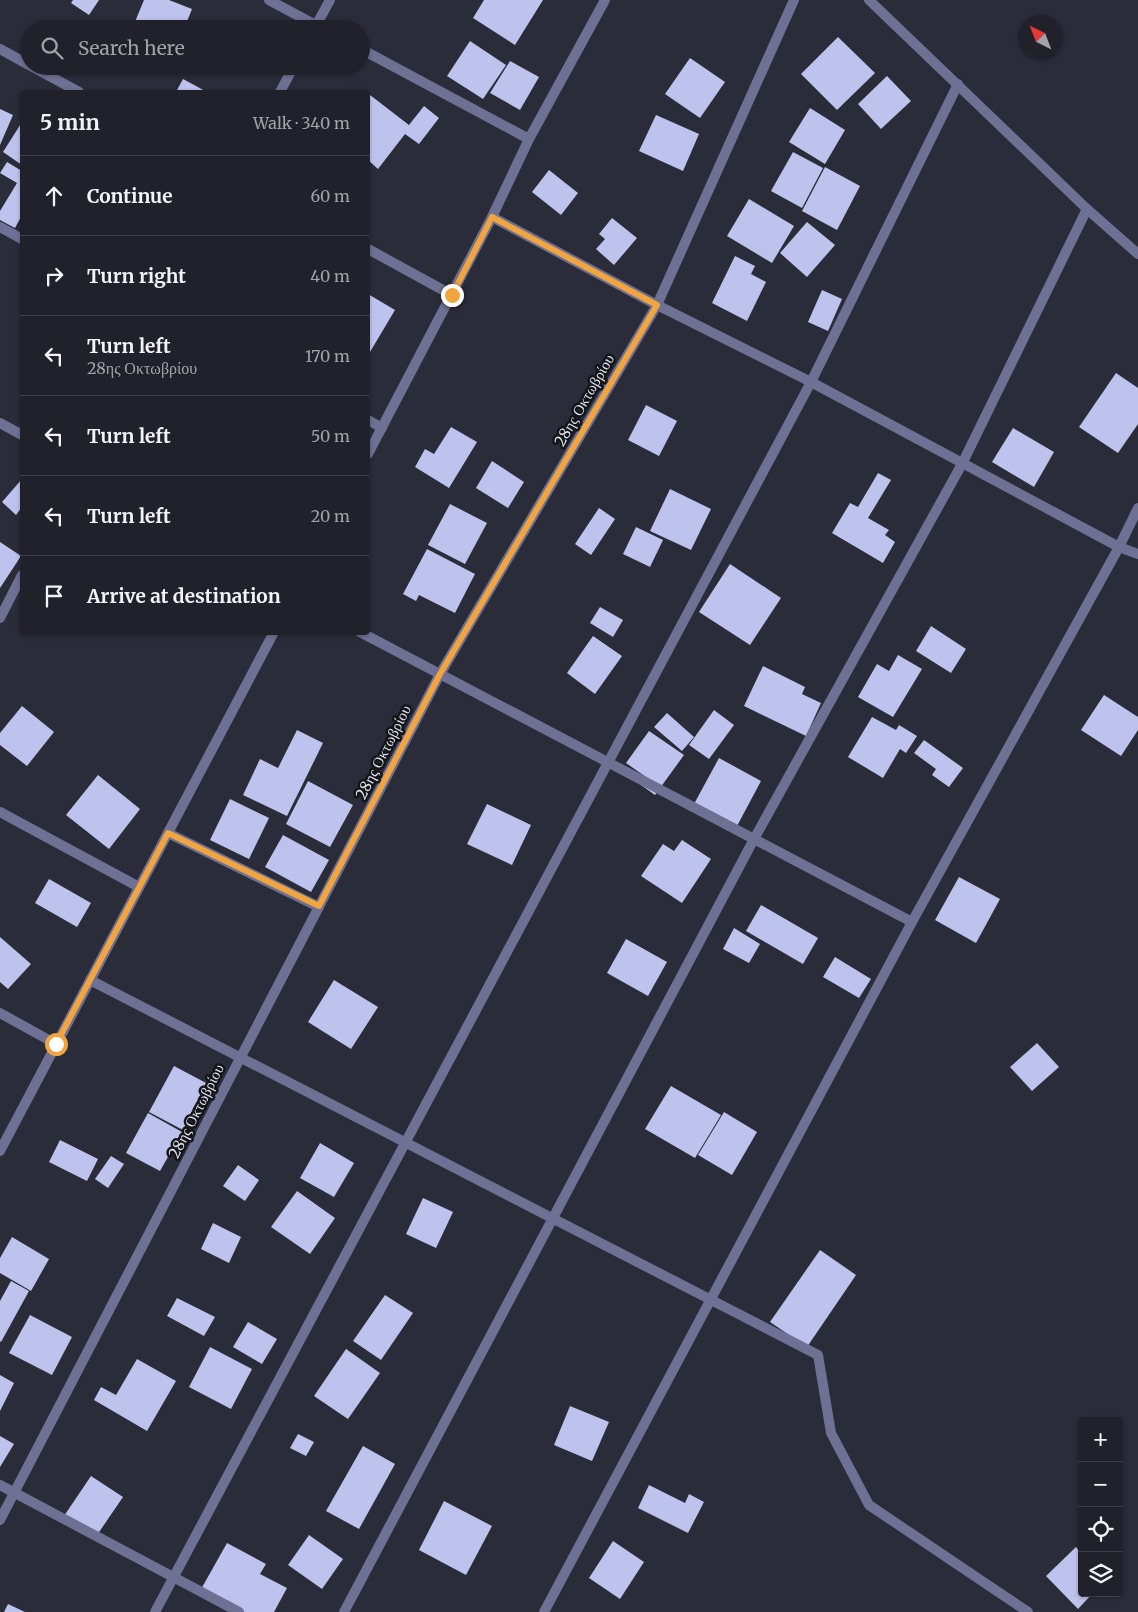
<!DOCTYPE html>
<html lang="en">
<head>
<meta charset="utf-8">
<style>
	body { margin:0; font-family:Merriweather,serif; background:#2d2e37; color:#f1f3f6 }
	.controls { position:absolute; right:15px; bottom:15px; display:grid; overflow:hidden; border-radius:5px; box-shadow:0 1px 4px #0004 }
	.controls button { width:45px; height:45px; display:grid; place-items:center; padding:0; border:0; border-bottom:1px solid #3d3e47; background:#20212b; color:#f1f3f6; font:25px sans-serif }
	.compass { position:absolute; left:1018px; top:15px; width:45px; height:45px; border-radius:50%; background:#20212b; box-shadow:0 1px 4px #0004; rotate:318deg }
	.stop { position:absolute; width:15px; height:15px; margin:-11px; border:4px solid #f1a540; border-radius:50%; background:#fff }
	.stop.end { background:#f1a540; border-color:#fff; box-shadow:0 1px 5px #0008 }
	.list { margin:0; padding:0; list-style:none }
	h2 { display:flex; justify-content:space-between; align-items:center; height:65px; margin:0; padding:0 20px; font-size:21px }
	h2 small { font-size:16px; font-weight:400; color:#a2a3a9 }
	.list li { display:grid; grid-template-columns:32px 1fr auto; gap:15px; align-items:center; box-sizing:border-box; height:80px; padding:0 20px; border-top:1px solid #3d3e47 }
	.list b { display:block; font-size:19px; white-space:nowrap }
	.list p { margin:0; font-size:16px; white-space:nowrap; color:#a2a3a9 }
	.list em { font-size:16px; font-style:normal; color:#a2a3a9 }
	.icon { flex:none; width:28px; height:28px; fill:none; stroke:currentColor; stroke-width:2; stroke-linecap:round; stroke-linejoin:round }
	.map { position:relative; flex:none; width:1138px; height:1612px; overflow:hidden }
	.search { position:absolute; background:#20212b; box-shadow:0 1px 4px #0004; left:20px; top:20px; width:350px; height:55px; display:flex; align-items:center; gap:12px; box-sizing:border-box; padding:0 18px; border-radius:28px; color:#a2a3a9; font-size:19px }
	.panel { position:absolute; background:#20212b; box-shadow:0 1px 4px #0004; left:20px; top:90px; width:350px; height:545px; border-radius:5px }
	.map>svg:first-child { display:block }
	.building { fill:#bec3ee }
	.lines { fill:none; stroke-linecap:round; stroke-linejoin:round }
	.minor { stroke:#6e7194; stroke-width:10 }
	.tertiary { stroke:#6e7194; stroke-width:10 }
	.route { stroke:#f1a540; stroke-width:6 }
	.labels { text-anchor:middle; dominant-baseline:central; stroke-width:5; stroke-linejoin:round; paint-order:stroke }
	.street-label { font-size:15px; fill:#e0e1ea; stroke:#14151b }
</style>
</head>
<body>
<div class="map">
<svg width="1138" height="1612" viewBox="0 0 1138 1612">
	<rect width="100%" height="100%" fill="#2a2c39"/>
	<g class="building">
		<polygon points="73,0 99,0 89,15 71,3"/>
		<polygon points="144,0 169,0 192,9 184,29 157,29 141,22 139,29 132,29"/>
		<polygon points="484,0 543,0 515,45 473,18"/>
		<polygon points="838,37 875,73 837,110 801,74"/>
		<polygon points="470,41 506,65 483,99 447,76"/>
		<polygon points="690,58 725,82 700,118 665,94"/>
		<polygon points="510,61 539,77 520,110 490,93"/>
		<polygon points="887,76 911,101 881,129 858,104"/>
		<polygon points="183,79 207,92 176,92"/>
		<polygon points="370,95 409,125 424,106 439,118 419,144 405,134 378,169 368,160 368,98"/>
		<polygon points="810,108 845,130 825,164 789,142"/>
		<polygon points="0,109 13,115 0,145"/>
		<polygon points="656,115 699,134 683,171 639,151"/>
		<polygon points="22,122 22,165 3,152"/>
		<polygon points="793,152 823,168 802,208 771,191"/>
		<polygon points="7,162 22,171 22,215 15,228 0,220 0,211 17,183 0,173"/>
		<polygon points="825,167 860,186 837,230 802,211"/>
		<polygon points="549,170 578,193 561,215 532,192"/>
		<polygon points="749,199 794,226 772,263 727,236"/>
		<polygon points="612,218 637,238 614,265 596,249 605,239 599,234"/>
		<polygon points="807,222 835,245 807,277 780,253"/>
		<polygon points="735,256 755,266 751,274 766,282 747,321 712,303"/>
		<polygon points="822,290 842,299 828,331 808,322"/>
		<polygon points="368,294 395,310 370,352 368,351"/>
		<polygon points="1116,373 1138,388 1138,424 1118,453 1079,427"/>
		<polygon points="646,405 677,421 659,456 628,440"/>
		<polygon points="451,427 477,442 449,488 415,467 425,449 434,454"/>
		<polygon points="1013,428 1054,452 1034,487 992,462"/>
		<polygon points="492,461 524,482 508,508 476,488"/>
		<polygon points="878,473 891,480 868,518 889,530 885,535 895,542 883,563 832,533 850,503 858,507"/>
		<polygon points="22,479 22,507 16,515 2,502"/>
		<polygon points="670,489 711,509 691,550 650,531"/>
		<polygon points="450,504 487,523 465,564 428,545"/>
		<polygon points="599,508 615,519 591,555 575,544"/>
		<polygon points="636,527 663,540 650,567 623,554"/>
		<polygon points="0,542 21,556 0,588"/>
		<polygon points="427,549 475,574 455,613 419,595 416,601 403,594"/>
		<polygon points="730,564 781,598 750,645 699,612"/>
		<polygon points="600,607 623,620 613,637 590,623"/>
		<polygon points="931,626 966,649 951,673 916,651"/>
		<polygon points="593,636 622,656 595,694 567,673"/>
		<polygon points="898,655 922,669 893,717 858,697 877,664 889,671"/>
		<polygon points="763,666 805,687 802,694 821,703 806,736 744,706"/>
		<polygon points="1104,695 1138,717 1138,730 1121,756 1081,730"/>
		<polygon points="22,706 54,732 27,766 0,745 0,733"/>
		<polygon points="714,710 734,725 709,759 689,745"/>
		<polygon points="667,713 694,737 682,751 654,727"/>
		<polygon points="872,717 896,730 899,725 917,736 906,753 900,749 883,778 848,757"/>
		<polygon points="297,730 323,743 287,816 243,795 260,759 278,768"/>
		<polygon points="649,731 684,755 655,795 641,785 646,777 626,763"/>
		<polygon points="924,740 963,768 949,787 932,775 936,769 914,753"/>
		<polygon points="719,758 761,781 737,826 694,804"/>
		<polygon points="98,775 140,809 109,849 66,815"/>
		<polygon points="308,781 353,805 330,847 286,824"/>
		<polygon points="230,799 269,818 249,859 210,840"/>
		<polygon points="487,804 531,825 512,865 467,844"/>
		<polygon points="283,835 329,860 311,892 265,867"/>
		<polygon points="682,840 711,859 682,903 641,876 663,844 674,851"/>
		<polygon points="959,877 1000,899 976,943 935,920"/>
		<polygon points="49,879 91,903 77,927 35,903"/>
		<polygon points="761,905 818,938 803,964 746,931"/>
		<polygon points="734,928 760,944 749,963 723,949"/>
		<polygon points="0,937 31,964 8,989 0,982"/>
		<polygon points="626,939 667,962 648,996 607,973"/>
		<polygon points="835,957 871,979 859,998 823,977"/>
		<polygon points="334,980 378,1007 351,1049 308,1022"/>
		<polygon points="1037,1043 1059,1067 1032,1091 1010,1067"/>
		<polygon points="174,1066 208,1084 183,1130 149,1112"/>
		<polygon points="671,1086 721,1115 695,1158 645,1129"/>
		<polygon points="724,1112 757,1132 732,1175 698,1155"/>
		<polygon points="148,1113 182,1132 160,1171 126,1153"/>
		<polygon points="60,1140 98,1159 87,1181 49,1162"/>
		<polygon points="320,1143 354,1163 334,1197 300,1178"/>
		<polygon points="111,1156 124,1164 108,1188 95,1179"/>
		<polygon points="238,1165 259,1180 245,1201 223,1186"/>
		<polygon points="297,1191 335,1218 310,1254 271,1227"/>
		<polygon points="423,1198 453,1212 436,1248 406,1234"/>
		<polygon points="213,1223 241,1237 229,1263 201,1249"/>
		<polygon points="12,1237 49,1259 31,1291 0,1273 0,1258"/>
		<polygon points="820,1250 856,1275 807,1347 770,1322"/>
		<polygon points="11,1281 29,1291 1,1342 0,1341 0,1301"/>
		<polygon points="385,1295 413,1313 381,1360 353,1341"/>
		<polygon points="177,1298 215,1317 204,1336 167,1316"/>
		<polygon points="30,1315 72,1337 52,1375 9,1353"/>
		<polygon points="248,1322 277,1339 262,1364 233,1347"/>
		<polygon points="210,1347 252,1369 231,1409 189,1387"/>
		<polygon points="346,1349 380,1373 348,1419 314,1396"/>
		<polygon points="137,1359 176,1381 147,1431 94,1400 101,1387 116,1395"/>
		<polygon points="0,1375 14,1383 0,1411"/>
		<polygon points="570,1406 609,1422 592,1461 554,1445"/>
		<polygon points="298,1434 314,1442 306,1456 290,1448"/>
		<polygon points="0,1436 14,1444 0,1467"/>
		<polygon points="363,1446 395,1464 359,1529 326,1511"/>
		<polygon points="91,1476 123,1497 95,1538 64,1516"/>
		<polygon points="649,1485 685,1503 689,1494 704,1502 688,1533 638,1508"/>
		<polygon points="444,1501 492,1526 466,1575 419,1550"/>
		<polygon points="309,1535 343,1559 322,1589 288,1565"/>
		<polygon points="613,1541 644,1562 620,1599 589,1578"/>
		<polygon points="227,1543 266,1564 260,1574 287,1588 274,1612 244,1612 200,1591"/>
		<polygon points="1076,1547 1082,1554 1082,1593 1093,1593 1078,1609 1046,1576"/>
		<polygon points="8,1604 25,1612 4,1612"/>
	</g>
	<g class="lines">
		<g class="minor">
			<polyline points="269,0 323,29"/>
			<polyline points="869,0 1087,209 1138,254"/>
			<polyline points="314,29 330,0"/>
			<polyline points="0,49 29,65"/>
			<polyline points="361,49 529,139"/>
			<polyline points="31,66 79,92"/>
			<polyline points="280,92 294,66"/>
			<polyline points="492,217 529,139 605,0"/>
			<polyline points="0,227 22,239"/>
			<polyline points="368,249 452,295"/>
			<polyline points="368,420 382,428"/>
			<polyline points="0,423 22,435"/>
			<polyline points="0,618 22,575"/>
			<polyline points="360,632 912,922"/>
			<polyline points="0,812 139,887"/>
			<polyline points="168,833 319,907"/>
			<polyline points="90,980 818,1355 831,1433 869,1505 1028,1612"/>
			<polyline points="0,1013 56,1044"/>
			<polyline points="0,1485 239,1612"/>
			<polyline points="0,1520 440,674 657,305 794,0"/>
			<polyline points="155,1612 811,382 958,84"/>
			<polyline points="344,1612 754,839 962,464 1087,209"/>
			<polyline points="544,1612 912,922 1119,547 1138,508"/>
		</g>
		<g class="tertiary">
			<polyline points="368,454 492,217 657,305 811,382 1119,547 1138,554"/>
			<polyline points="0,1151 274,632"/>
		</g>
	</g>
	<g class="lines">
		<polyline class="route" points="56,1044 168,833 319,906 440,674 657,305 492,217 452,295"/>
	</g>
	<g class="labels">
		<g class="street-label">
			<text transform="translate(584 400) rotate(-60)">28ης Οκτωβρίου</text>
			<text transform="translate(383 752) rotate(-63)">28ης Οκτωβρίου</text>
			<text transform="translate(196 1111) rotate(-63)">28ης Οκτωβρίου</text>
		</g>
	</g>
</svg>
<div class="controls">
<button>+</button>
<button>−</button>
<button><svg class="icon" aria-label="locate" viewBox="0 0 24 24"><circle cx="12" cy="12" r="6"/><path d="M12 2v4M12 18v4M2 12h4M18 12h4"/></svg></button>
<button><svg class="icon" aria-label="layers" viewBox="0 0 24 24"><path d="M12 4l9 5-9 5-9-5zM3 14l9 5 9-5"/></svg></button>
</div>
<svg class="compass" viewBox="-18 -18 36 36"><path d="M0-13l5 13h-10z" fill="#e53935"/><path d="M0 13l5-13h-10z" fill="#a2a3a9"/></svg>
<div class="stop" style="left:56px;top:1044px"></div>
<div class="stop end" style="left:452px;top:295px"></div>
<div class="search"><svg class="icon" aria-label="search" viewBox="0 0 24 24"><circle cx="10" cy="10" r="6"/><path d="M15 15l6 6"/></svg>Search here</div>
<section class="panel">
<h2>5 min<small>Walk · 340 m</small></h2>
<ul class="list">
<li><svg class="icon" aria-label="ahead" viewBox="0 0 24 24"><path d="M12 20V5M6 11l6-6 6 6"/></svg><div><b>Continue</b></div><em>60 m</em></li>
<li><svg class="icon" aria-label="right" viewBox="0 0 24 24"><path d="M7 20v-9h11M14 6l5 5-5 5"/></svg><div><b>Turn right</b></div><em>40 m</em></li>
<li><svg class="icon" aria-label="left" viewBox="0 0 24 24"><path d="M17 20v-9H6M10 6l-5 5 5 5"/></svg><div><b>Turn left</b><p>28ης Οκτωβρίου</p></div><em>170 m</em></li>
<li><svg class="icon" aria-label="left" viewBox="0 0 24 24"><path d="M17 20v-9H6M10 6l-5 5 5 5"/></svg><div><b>Turn left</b></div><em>50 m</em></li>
<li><svg class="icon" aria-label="left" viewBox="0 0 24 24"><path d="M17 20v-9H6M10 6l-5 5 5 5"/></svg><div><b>Turn left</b></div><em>20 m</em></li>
<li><svg class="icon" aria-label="arrive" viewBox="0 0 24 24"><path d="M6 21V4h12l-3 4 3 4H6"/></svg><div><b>Arrive at destination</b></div></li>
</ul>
</section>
</div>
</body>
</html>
